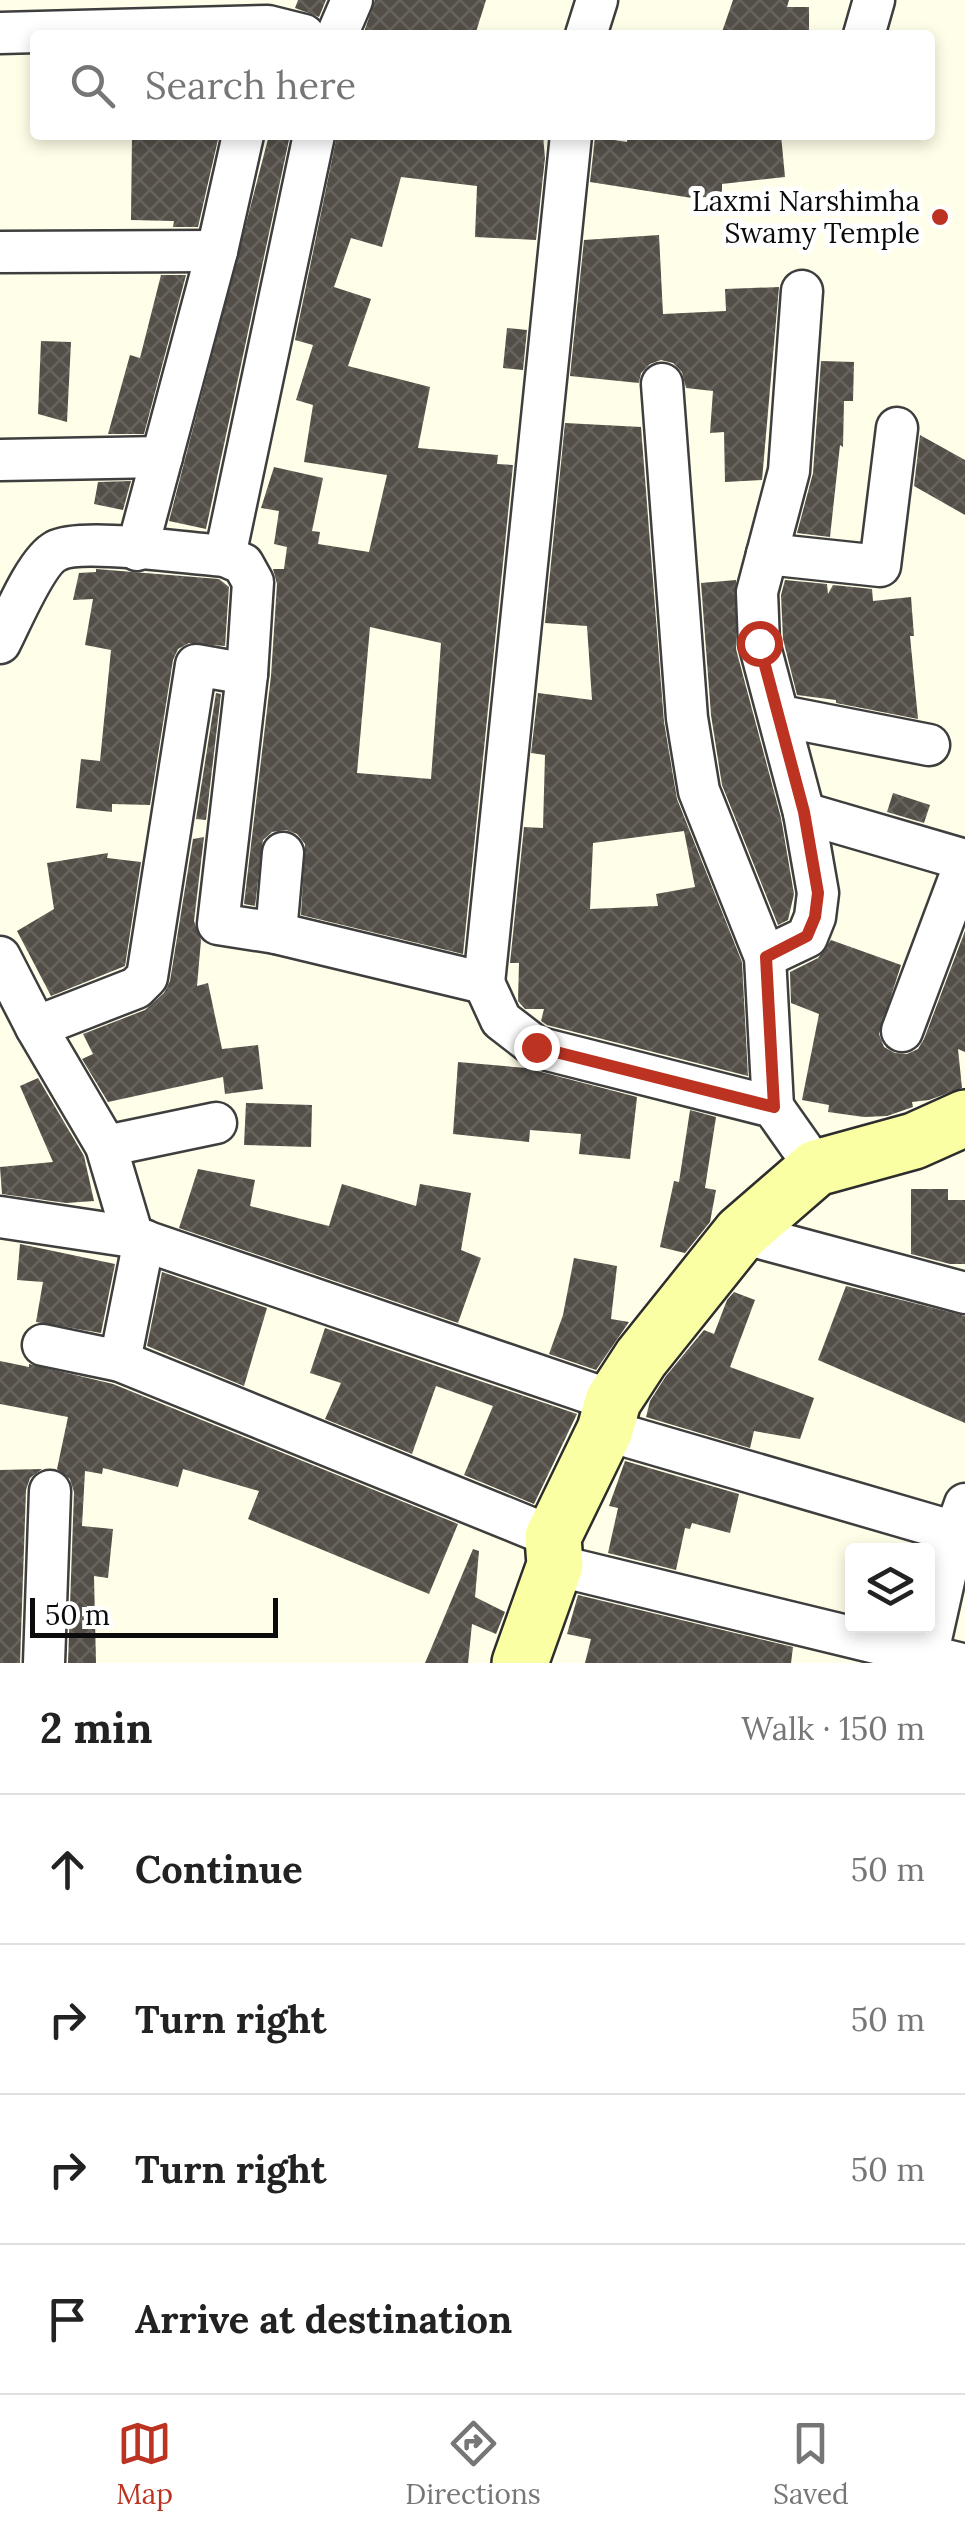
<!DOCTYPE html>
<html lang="en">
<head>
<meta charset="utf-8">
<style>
	body { margin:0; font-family:Lora,serif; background:#f6f6f6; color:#222 }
	.controls { position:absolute; right:30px; bottom:30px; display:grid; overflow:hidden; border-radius:10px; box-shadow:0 5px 15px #0003 }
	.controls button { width:90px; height:90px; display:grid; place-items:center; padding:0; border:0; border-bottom:2px solid #e0e0e0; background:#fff; color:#222; font:50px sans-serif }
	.scale { position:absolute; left:30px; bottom:25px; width:248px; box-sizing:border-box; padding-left:10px; border:5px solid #0b0b0b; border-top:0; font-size:28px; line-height:35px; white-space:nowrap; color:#0b0b0b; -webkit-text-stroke:8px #fff; paint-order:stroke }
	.stop { position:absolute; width:30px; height:30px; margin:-22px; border:8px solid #bc3321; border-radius:50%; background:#fff }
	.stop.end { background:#bc3321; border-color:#fff; box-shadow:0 2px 10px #0008 }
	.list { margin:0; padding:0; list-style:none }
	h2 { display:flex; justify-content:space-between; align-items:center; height:130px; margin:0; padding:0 40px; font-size:42px }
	h2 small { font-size:32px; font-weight:400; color:#767676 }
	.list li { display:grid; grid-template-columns:65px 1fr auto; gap:30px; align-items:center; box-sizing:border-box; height:150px; padding:0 40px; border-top:2px solid #e0e0e0 }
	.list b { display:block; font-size:38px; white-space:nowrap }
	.list em { font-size:32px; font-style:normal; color:#767676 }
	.icon { flex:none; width:55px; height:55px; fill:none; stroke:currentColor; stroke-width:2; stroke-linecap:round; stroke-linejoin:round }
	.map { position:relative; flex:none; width:965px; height:1663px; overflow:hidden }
	.search { position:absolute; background:#fff; box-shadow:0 5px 15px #0003; left:30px; right:30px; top:30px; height:110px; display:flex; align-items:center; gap:25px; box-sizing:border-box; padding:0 35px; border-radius:10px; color:#767676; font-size:38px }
	.sheet { height:730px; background:#fff }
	nav { display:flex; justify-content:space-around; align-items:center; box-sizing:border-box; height:140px; border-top:2px solid #e0e0e0; background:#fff; font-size:28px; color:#767676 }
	nav a { display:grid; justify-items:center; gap:5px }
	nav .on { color:#bc3321 }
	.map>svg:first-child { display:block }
	.building { fill:url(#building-cross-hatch); fill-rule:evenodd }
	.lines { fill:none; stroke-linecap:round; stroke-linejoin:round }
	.street-casing { stroke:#3e3e3e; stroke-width:45 }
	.secondary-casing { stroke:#2d2d2d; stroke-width:60 }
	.street { stroke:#fff; stroke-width:40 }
	.secondary { stroke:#faffa3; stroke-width:55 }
	.route { stroke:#bc3321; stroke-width:12 }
	.poi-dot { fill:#bc3321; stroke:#fff; stroke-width:4 }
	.labels { text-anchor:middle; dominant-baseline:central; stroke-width:10; stroke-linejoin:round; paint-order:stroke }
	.poi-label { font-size:28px; fill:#0b0b0b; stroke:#fff; text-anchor:end }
</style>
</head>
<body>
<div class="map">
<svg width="965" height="1663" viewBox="0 0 965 1663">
	<defs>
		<pattern id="building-cross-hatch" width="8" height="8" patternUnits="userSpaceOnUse" patternTransform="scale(2.5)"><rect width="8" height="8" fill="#534e47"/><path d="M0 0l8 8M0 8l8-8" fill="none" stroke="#67635d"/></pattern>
	</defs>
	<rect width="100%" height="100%" fill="#fffee8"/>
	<g class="building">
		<polygon points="298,0 326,0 319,17 295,8"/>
		<polygon points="375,0 486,0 475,35 363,35"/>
		<polygon points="733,0 789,0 787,7 809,7 809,35 721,35"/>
		<polygon points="132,135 219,135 198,227 173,227 174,221 131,220"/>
		<polygon points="269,135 290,135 206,529 169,521"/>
		<path d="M337 135H543L545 158 536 240 475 237 477 186 401 177 382 247 351 238 334 287 371 299 348 366 430 387 418 448 498 455 497 464 513 465 463 954 301 915 305 844 297 834 286 830 272 832 263 840 255 906 244 904 271 676 277 584 273 569H284L287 547 274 544 279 511 261 508 274 467 323 478 312 531 320 532 318 544 369 552 387 475 304 462 313 405 296 400 313 345 295 340ZM370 627 441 643 431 779 357 773Z"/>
		<polygon points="628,135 781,135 785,177 722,184 722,196 692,198 590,182 595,137 627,142"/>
		<polygon points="659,235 663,314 726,311 725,289 779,287 762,480 725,482 724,432 710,433 713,391 686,388 682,372 673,363 661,360 650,364 641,373 639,383 570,376 584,240"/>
		<polygon points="161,275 186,275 144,434 108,434 130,355 140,358"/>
		<polygon points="507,328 527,330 523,370 503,368"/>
		<polygon points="41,341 71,342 67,422 38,414"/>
		<polygon points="821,361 854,362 853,401 844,401 843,447 840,445 830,537 797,533 813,473"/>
		<path d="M565 423 641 427 664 722 677 799 742 962 748 1076 547 1025 541 1021 544 1009H525L518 1001 519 963H510L524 827 543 828 545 755 531 753 538 693 592 700 587 626 545 623ZM684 831 695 887 656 894 658 906 590 909 593 843Z"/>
		<polygon points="920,435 965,460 965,515 914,486"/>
		<polygon points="131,481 123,510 94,504 98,482"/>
		<polygon points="96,569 219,579 229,587 225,646 189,643 178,649 173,660 150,805 112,804 112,812 76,808 81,759 100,761 111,650 85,645 93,599 73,600 79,573 96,572"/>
		<polygon points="736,580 736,649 781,818 794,894 788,920 778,925 722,785 711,715 701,583"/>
		<polygon points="785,580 827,584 828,594 833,585 872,589 873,601 911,597 914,636 910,636 918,719 836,703 836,700 797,695 783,639 781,595"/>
		<polygon points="216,693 221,694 206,820 196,819"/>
		<polygon points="893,793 930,805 924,823 887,812"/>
		<polygon points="204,837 194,921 201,940 197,986 208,983 222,1049 258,1045 263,1089 225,1094 223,1077 108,1102 82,1059 93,1054 83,1034 145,1010 164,993 170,981 193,839"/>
		<polygon points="108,853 107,858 141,862 125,966 51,996 17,931 54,909 47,863"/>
		<polygon points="965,931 965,1052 958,1049 962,1088 929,1100 912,1102 913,1107 887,1116 864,1117 828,1112 829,1105 802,1100 819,1014 791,1003 790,972 818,958 831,940 901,965 879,1034 884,1047 895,1053 907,1054 918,1049 924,1039"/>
		<polygon points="458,1062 526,1068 637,1097 630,1159 579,1154 581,1134 530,1130 529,1142 453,1134"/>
		<polygon points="38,1078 84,1156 94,1201 66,1203 2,1194 0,1167 53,1162 20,1086"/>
		<polygon points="246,1103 312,1105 311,1147 244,1145"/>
		<polygon points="690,1110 716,1117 705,1188 716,1190 710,1222 685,1253 660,1247 674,1181 679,1182"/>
		<polygon points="198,1169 255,1180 250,1206 329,1226 342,1184 416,1206 420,1184 471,1193 461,1250 481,1258 458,1323 179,1228"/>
		<polygon points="911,1189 948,1189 948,1200 965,1200 965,1264 950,1264 911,1254"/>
		<polygon points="20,1244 115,1264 101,1333 36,1322 43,1282 17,1280"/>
		<polygon points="574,1258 617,1266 611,1319 629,1322 596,1370 549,1354 563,1315"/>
		<polygon points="162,1272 267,1308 244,1386 147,1346"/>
		<polygon points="846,1286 965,1316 965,1423 818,1360"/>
		<polygon points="734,1292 755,1300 730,1367 814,1398 800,1439 754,1431 750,1448 646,1417 650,1401 666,1376 704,1330 714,1334 727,1300"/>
		<polygon points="325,1328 577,1414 534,1504 464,1475 493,1406 436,1386 412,1454 325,1419 341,1383 310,1373"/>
		<polygon points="0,1361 29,1367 29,1364 113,1384 458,1524 429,1594 248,1519 259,1491 183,1469 178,1487 103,1468 102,1474 85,1471 82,1526 113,1529 108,1578 94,1576 96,1663 68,1663 74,1492 70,1479 57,1469 68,1417 0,1404"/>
		<polygon points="625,1461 739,1494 730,1533 692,1523 690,1529 685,1528 676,1570 608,1553 618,1508 609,1506"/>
		<polygon points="42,1469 30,1478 26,1490 20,1663 0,1663 0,1470"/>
		<polygon points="473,1549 479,1551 475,1597 505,1612 496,1634 472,1624 468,1663 425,1663"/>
		<polygon points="578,1595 793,1647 791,1663 585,1663 591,1639 567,1634"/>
	</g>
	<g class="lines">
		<defs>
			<g id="street">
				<polyline points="0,33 268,26 304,35"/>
				<polyline points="337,35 352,0"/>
				<polyline points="586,35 597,0"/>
				<polyline points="864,35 874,0"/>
				<polyline points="314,135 225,556 243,564 253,582 247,674 218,924 276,933 484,983 501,1020 536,1047 773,1107 816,1168"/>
				<polyline points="0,252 217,251"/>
				<polyline points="662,384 687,718 699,791 765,957 773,1107"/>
				<polyline points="0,460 162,457"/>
				<polyline points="137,550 217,251 243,135"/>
				<polyline points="767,554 880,566 897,428"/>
				<path d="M0 643C11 622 36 561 56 551 81 537 191 554 225 556"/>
				<polyline points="781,716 929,745"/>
				<polyline points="804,813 965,860"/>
				<polyline points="276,933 283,853"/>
				<polyline points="0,957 36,1027 106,1146 133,1237"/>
				<polyline points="765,957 807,937 815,917 818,893 804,813 759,643 757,592 789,471 802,291"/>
				<polyline points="484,983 571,135"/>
				<polyline points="36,1027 136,988 147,977 196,665 247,674"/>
				<polyline points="902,1031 965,863"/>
				<polyline points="106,1146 216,1123"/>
				<polyline points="0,1217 133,1237 613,1401"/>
				<polyline points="741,1233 965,1293"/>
				<polyline points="43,1345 120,1361 553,1537"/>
				<polyline points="120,1361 144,1240"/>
				<polyline points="605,1430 955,1532"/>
				<polyline points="555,1565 958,1663"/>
				<polyline points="927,1657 955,1532 965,1504"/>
				<polyline points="44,1663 50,1491"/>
			</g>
			<polyline id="secondary" points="520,1663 555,1565 553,1537 605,1430 613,1401 641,1358 741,1233 816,1168 914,1141 965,1118"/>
		</defs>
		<use href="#street" class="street-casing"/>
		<use href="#secondary" class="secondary-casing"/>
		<use href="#street" class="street"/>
		<use href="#secondary" class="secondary"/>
	</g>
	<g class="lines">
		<polyline class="route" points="536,1047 774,1107 766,957 807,936 815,917 818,893 804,812 759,643"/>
	</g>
	<circle class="poi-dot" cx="940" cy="217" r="10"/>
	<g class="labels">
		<g class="poi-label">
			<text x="920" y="201">Laxmi Narshimha<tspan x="920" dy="32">Swamy Temple</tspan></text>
		</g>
	</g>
</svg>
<div class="controls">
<button><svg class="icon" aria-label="layers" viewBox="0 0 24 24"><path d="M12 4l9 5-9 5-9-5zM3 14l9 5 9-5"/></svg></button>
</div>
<div class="scale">50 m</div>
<div class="stop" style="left:759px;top:643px"></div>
<div class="stop end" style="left:536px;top:1047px"></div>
<div class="search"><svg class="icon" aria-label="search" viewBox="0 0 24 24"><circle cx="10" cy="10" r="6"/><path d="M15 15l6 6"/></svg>Search here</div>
</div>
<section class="sheet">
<h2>2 min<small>Walk · 150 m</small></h2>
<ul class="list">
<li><svg class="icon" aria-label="ahead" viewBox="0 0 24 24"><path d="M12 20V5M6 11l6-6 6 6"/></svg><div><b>Continue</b></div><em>50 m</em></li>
<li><svg class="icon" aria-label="right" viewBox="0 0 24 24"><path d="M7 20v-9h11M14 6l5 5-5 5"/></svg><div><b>Turn right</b></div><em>50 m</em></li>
<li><svg class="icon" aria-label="right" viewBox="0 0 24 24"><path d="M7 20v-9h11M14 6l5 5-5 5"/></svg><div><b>Turn right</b></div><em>50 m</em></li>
<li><svg class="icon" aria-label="arrive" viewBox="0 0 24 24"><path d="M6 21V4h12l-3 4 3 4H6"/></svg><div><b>Arrive at destination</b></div></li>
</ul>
</section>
<nav>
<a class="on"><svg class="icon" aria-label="map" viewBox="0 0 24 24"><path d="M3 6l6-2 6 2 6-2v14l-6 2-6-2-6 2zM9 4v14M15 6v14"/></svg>Map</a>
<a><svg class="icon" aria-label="directions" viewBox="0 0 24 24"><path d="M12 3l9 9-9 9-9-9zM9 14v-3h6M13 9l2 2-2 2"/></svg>Directions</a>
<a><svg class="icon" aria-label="saved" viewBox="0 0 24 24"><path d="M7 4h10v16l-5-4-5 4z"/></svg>Saved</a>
</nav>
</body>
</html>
